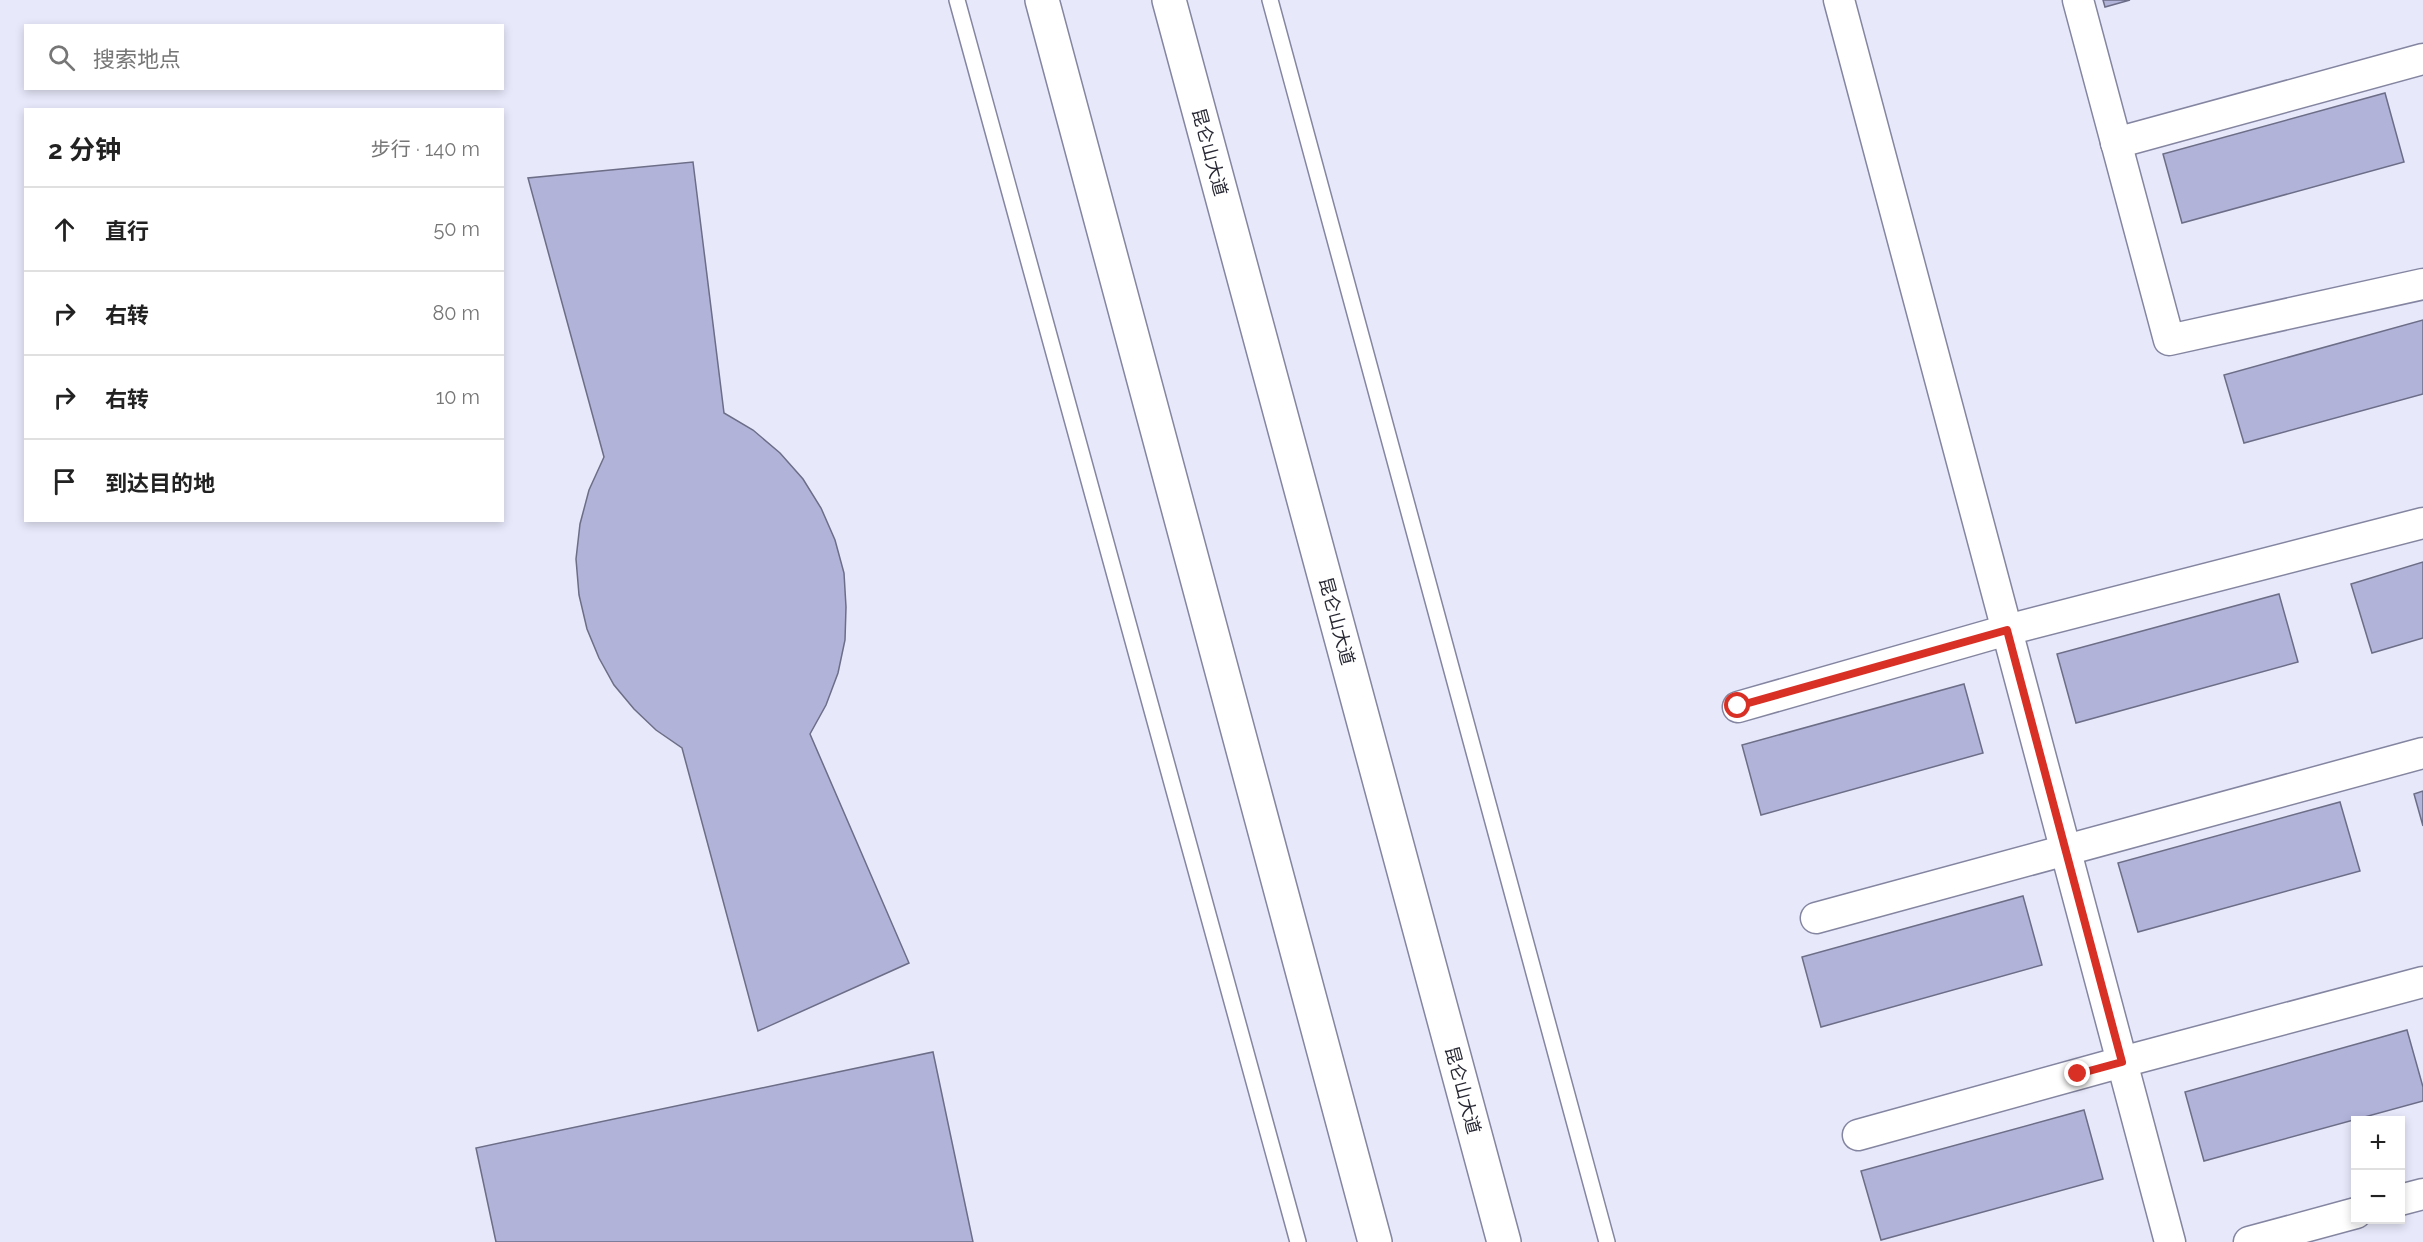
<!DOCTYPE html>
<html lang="zh">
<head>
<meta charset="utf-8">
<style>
	body { margin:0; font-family:Raleway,"Noto Sans SC",sans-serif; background:#f6f6f6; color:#222 }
	.controls { position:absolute; right:18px; bottom:18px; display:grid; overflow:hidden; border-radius:0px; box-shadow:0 3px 9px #0003 }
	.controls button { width:54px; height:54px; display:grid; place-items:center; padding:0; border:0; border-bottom:2px solid #e0e0e0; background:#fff; color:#222; font:30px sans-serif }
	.stop { position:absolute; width:18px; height:18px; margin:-14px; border:4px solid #d93025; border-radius:50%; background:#fff }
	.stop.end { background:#d93025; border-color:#fff; box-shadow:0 2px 6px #0008 }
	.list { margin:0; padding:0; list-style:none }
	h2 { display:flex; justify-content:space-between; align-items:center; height:78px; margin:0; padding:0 24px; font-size:26px }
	h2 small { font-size:20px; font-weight:400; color:#767676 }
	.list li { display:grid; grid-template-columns:39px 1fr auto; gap:18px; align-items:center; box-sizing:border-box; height:84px; padding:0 24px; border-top:2px solid #e0e0e0 }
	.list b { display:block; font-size:22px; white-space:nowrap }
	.list em { font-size:20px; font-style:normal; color:#767676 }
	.icon { flex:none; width:33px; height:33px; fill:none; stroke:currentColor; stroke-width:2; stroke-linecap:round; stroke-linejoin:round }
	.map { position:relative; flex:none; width:2423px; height:1242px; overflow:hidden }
	.search { position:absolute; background:#fff; box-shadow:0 3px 9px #0003; left:24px; top:24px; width:480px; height:66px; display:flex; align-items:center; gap:15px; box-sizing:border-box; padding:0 21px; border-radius:0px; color:#767676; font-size:22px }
	.panel { position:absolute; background:#fff; box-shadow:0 3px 9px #0003; left:24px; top:108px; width:480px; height:414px; border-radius:0px }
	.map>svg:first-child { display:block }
	.building { fill:#b2b3d9; stroke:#6c6d87; stroke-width:1.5 }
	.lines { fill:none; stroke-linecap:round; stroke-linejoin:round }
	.lane-casing { stroke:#8485a0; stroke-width:18 }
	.street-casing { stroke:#8485a0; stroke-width:33 }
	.primary-casing { stroke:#8485a0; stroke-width:36 }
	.lane { stroke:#fff; stroke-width:15 }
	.street { stroke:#fff; stroke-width:30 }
	.primary { stroke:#fff; stroke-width:33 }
	.route { stroke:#d93025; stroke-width:8 }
	.labels { text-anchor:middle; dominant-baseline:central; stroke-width:4.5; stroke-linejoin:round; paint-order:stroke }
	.street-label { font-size:18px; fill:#262732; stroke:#fff }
</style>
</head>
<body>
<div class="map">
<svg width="2423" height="1242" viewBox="0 0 2423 1242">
	<rect width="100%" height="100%" fill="#e7e8fa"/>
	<g class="building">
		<polygon points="2103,0 2130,0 2105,7"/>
		<polygon points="2385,93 2404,162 2182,223 2163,154"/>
		<polygon points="693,162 724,413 753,430 780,453 803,479 821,508 835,540 844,573 846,607 845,640 838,673 826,705 810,734 909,963 758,1031 682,748 656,730 634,709 614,685 599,658 587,629 579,595 576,559 580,524 589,490 604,457 528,178"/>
		<polygon points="2423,320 2423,394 2244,443 2224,375"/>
		<polygon points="2423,562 2423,638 2372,653 2351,584"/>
		<polygon points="2279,594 2298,662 2076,723 2057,654"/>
		<polygon points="1964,684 1983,753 1761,815 1742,745"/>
		<polygon points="2423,791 2423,826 2414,794"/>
		<polygon points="2340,802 2360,871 2138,932 2118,863"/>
		<polygon points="2023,896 2042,965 1821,1027 1802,957"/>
		<polygon points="2407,1030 2423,1087 2423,1101 2204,1161 2185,1092"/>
		<polygon points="933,1052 973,1242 496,1242 476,1148"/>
		<polygon points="2084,1110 2103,1179 1881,1240 1861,1171"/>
	</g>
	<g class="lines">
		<defs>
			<g id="lane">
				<polyline points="957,0 1298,1242"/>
				<polyline points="1270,0 1607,1242"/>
			</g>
			<g id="street">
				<polyline points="1839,0 2170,1242"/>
				<polyline points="2078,0 2169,340 2423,284"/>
				<polyline points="2116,143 2423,59"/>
				<polyline points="1738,707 2007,630 2423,523"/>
				<polyline points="1816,918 2423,753"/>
				<polyline points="1858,1135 2122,1062 2423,982"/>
				<polyline points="2400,1200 2423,1194"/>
				<polyline points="2249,1242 2356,1213"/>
			</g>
			<g id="primary">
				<polyline points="1042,0 1375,1242"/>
				<polyline points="1169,0 1504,1242"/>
			</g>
		</defs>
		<use href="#lane" class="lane-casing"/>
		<use href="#street" class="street-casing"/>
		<use href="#primary" class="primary-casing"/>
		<use href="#lane" class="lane"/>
		<use href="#street" class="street"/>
		<use href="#primary" class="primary"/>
	</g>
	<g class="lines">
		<polyline class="route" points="1738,706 2007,630 2122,1062 2078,1074"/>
	</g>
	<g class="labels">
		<g class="street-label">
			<text transform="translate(1210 152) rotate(75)">昆仑山大道</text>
			<text transform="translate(1337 621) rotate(75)">昆仑山大道</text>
			<text transform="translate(1463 1090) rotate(75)">昆仑山大道</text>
		</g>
	</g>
</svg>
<div class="controls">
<button>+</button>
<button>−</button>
</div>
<div class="stop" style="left:1738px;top:706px"></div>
<div class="stop end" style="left:2078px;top:1074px"></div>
<div class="search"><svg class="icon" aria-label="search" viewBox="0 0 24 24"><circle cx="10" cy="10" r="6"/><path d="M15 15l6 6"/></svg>搜索地点</div>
<section class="panel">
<h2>2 分钟<small>步行 · 140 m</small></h2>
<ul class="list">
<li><svg class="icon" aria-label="ahead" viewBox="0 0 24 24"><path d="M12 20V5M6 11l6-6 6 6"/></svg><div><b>直行</b></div><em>50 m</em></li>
<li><svg class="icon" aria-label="right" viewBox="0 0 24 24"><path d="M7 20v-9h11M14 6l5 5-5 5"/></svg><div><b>右转</b></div><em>80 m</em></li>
<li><svg class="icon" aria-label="right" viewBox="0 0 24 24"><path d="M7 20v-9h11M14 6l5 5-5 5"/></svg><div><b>右转</b></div><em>10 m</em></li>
<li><svg class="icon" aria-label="arrive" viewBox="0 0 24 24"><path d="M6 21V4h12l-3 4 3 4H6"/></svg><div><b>到达目的地</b></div></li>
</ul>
</section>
</div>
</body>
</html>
